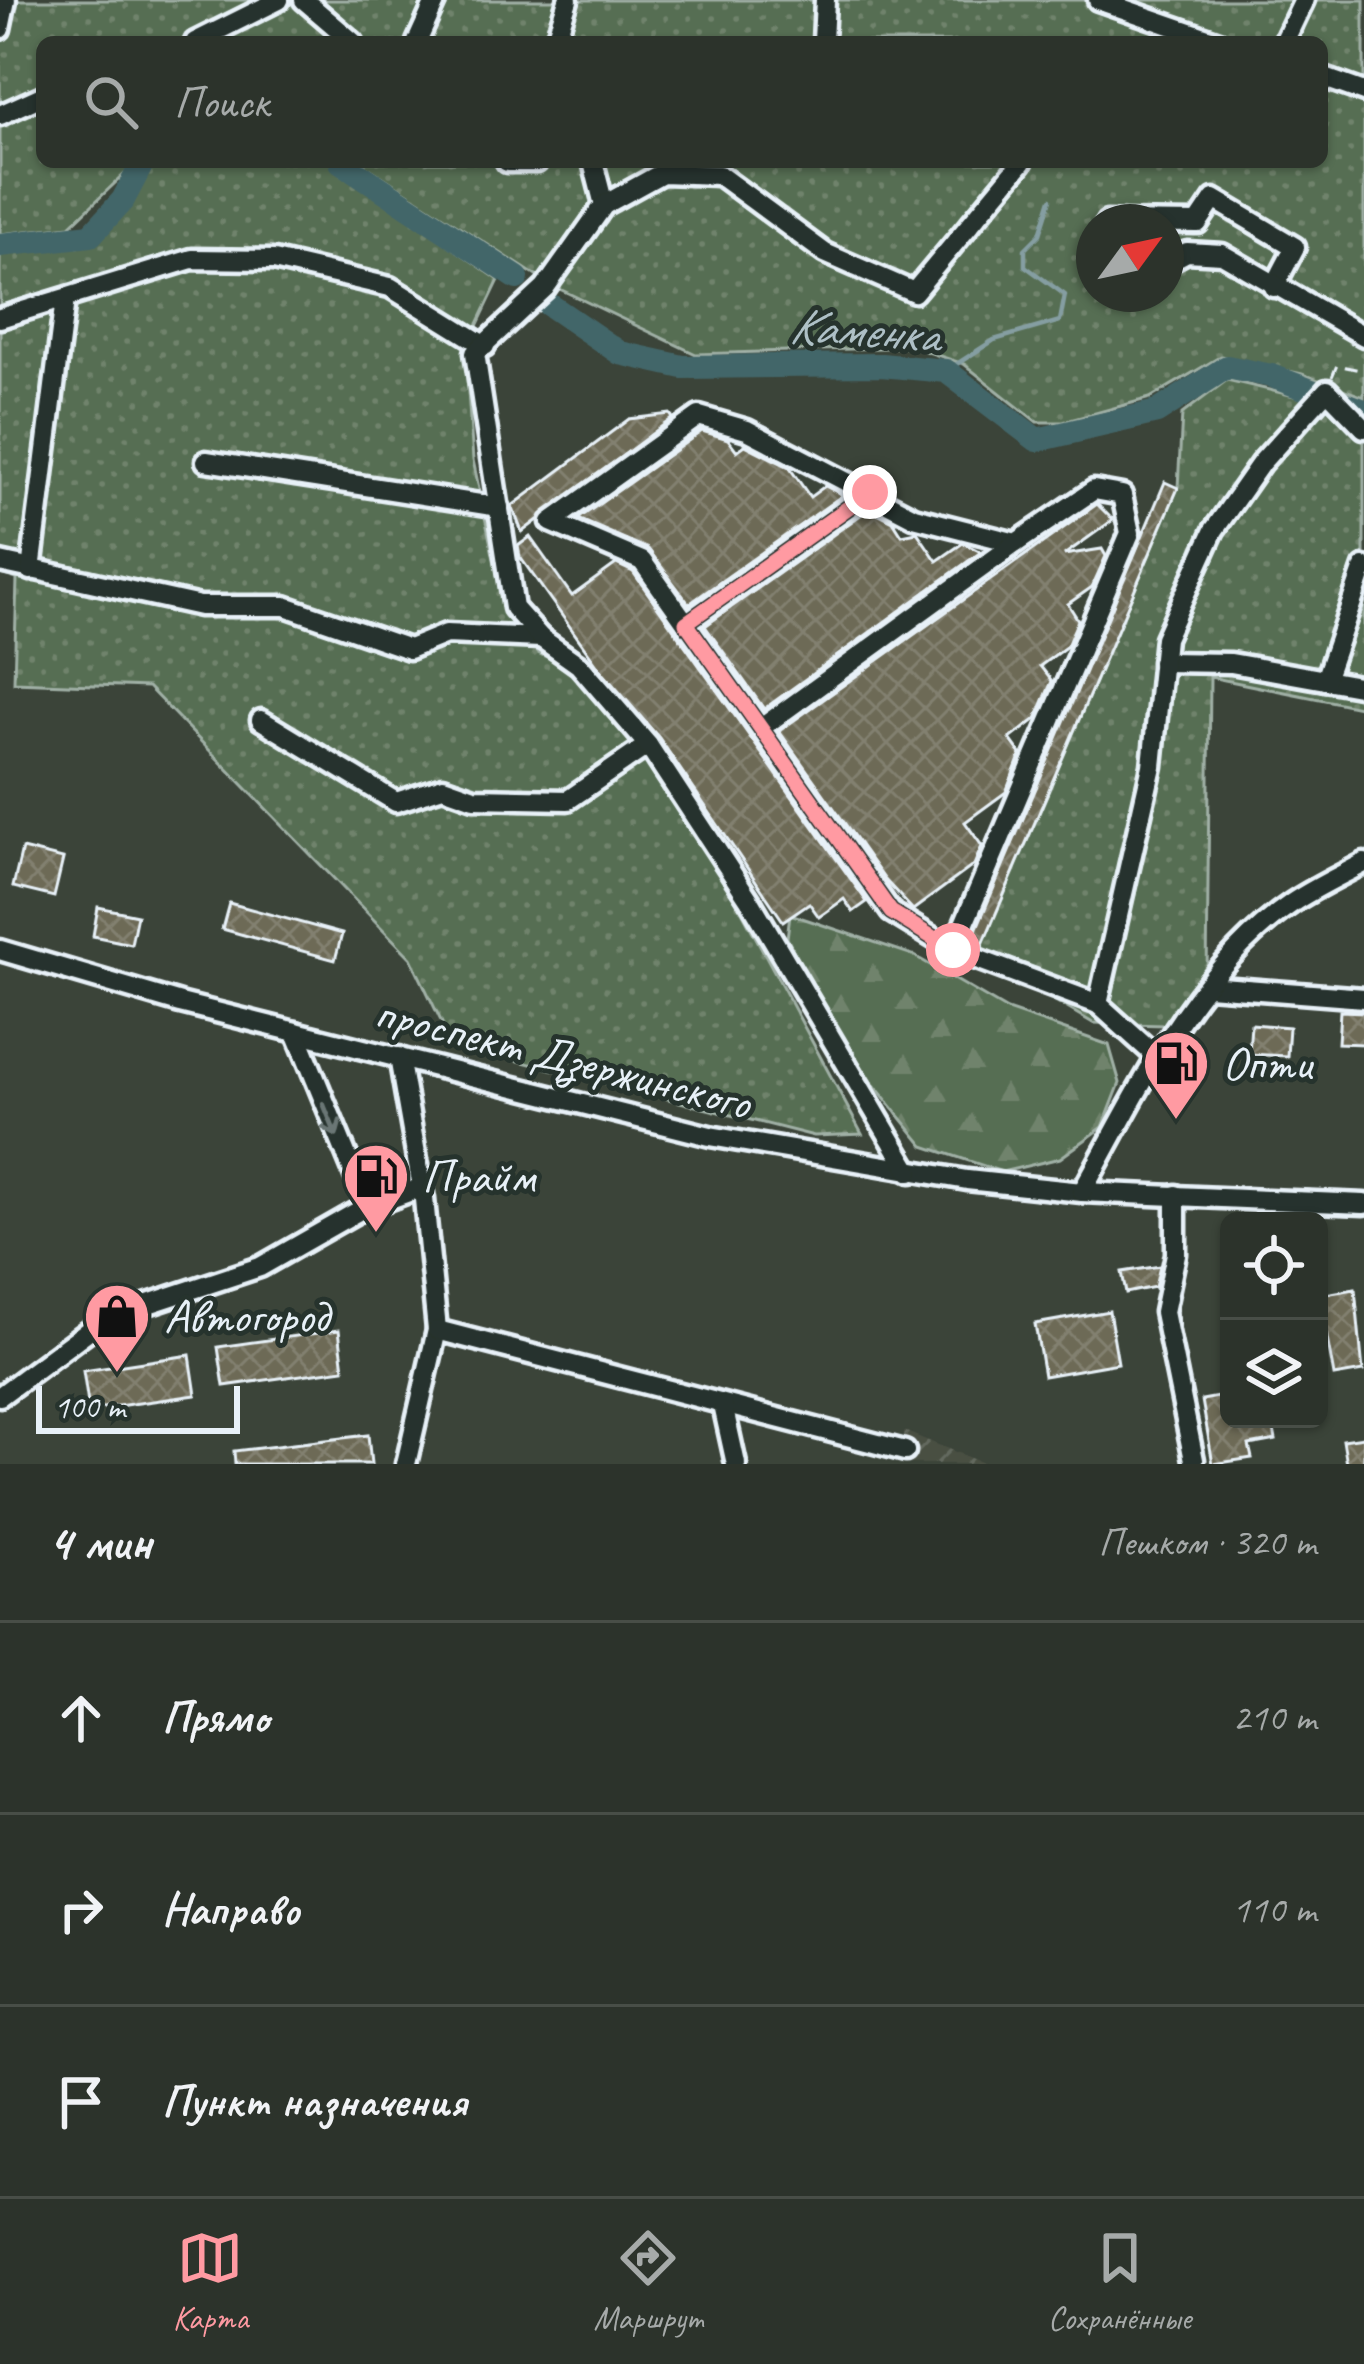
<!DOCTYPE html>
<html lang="ru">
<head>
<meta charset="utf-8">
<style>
	body { margin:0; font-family:Caveat,sans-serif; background:#383f37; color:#f1f3f6 }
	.controls { position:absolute; right:36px; bottom:36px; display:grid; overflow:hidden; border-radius:18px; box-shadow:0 3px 9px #0004 }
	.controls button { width:108px; height:108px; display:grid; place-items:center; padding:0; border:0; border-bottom:3px solid #484e47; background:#2c332b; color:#f1f3f6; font:60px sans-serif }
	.compass { position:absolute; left:1076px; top:204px; width:108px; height:108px; border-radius:50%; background:#2c332b; box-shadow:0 3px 9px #0004; rotate:57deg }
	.scale { position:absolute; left:36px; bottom:30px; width:204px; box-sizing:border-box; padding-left:12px; border:6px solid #e8f1f8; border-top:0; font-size:33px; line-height:42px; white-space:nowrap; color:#e8f1f8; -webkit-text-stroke:9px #26332d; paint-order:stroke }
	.stop { position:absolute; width:36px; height:36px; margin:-27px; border:9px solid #ff9aa2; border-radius:50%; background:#fff }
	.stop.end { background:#ff9aa2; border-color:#fff; box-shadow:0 3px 12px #0008 }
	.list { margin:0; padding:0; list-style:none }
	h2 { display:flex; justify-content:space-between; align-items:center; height:156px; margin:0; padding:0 48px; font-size:51px }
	h2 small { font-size:39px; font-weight:400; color:#a6aaa9 }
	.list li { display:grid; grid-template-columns:78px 1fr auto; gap:36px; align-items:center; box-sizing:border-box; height:192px; padding:0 48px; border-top:3px solid #484e47 }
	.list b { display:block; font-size:45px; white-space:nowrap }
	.list em { font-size:39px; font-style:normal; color:#a6aaa9 }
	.icon { flex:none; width:66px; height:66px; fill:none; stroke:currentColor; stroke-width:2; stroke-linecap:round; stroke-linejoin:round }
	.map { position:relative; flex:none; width:1364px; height:1464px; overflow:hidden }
	.search { position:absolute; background:#2c332b; box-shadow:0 3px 9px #0004; left:36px; right:36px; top:36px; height:132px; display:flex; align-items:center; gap:30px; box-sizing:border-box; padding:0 42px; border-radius:18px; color:#a6aaa9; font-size:45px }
	.sheet { height:732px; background:#2c332b }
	nav { display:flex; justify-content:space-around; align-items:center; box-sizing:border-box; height:168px; border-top:3px solid #484e47; background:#2c332b; font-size:33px; color:#a6aaa9 }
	nav a { display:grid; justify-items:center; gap:6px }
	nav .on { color:#ff9aa2 }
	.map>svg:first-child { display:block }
	.industrial { fill:url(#industrial-furrows) }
	.grass { fill:url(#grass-dots); stroke:#a0b0a6; stroke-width:3; fill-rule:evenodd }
	.forest { fill:url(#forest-firs); stroke:#a0b0a6; stroke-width:3 }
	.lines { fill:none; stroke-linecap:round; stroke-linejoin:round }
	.stream { stroke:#859ea2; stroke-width:4.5 }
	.river { stroke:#436669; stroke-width:24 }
	.building { fill:url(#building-cross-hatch); stroke:#e8f1f8; stroke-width:3 }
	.minor-casing { stroke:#e8f1f8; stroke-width:27 }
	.path { stroke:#e8f1f8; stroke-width:3; stroke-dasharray:12 9; stroke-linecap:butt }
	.minor { stroke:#26332d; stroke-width:18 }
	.oneway { stroke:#6a7674 }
	.route { stroke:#ff9aa2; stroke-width:15 }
	.labels { text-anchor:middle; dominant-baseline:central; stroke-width:10; stroke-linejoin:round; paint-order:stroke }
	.street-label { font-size:48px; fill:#e8f1f8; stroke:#26332d }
	.poi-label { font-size:48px; fill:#e8f1f8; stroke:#26332d; text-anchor:start }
	.water-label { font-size:51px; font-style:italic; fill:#aec0c6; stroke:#26332d }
</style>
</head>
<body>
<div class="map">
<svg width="1364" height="1464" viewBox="0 0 1364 1464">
	<defs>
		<pattern id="industrial-furrows" width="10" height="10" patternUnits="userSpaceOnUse" patternTransform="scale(3)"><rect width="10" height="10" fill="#4a4f42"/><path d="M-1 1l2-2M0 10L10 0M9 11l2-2" fill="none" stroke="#64695e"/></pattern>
		<pattern id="grass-dots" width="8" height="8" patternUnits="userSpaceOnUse" patternTransform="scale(3)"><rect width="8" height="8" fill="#576e53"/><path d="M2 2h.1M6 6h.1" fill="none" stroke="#6f836c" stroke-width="1.8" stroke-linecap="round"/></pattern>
		<pattern id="forest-firs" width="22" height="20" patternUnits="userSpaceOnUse" patternTransform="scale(3)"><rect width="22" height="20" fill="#576e53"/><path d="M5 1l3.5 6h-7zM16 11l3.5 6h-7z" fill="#6f836c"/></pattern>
		<pattern id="building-cross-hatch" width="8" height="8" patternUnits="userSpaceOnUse" patternTransform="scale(3)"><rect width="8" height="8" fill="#6d6a56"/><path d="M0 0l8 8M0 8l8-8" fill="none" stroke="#82806f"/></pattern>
	</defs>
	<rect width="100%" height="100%" fill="#3b4439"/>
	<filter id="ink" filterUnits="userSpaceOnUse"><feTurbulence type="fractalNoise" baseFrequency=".00833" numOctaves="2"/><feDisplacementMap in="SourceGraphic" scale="24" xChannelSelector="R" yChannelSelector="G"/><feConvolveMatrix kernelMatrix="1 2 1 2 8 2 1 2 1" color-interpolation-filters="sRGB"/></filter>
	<g filter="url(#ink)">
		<polygon class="industrial" points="904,1431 985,1464 906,1464"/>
		<g class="grass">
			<path d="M0 0H1364V397L1302 374 1221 356 1150 398 1063 422H1037L964 364 913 347 696 354 547 283 360 162H1322V42H42V162H137L70 226 0 234ZM1094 222H1166V294H1094Z"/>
			<path d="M189 162H329L499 280 465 351 473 460 505 611 538 653 572 669 653 764 740 908 862 1134 814 1136 452 1044 411 958 148 687 14 682 17 579 0 574V252C83 242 108 249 148 167Z"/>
			<polygon points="1227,380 1320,402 1364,422 1364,708 1210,677 1207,982 1165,1025 1093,1023 978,956 1178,488 1182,414"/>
		</g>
		<polygon class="forest" points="790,914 913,955 1007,1010 1109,1045 1120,1083 1103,1127 1060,1158 1002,1172 924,1146 870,1080 805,974 787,938"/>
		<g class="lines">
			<polyline class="stream" points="946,371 994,340 1060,321 1065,295 1025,266 1025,249 1040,234 1051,199"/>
			<g class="river">
				<polyline points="341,162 517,278"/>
				<polyline points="0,245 91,235 123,200 143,162"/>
				<polyline points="548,304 620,353 683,367 881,365 946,371 1037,440 1157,412 1227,367 1272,376 1364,411"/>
			</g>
		</g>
		<g class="building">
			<polygon points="670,414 673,418 522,532 512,506 629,419"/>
			<polygon points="702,431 728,439 737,451 745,445 789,467 810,497 825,486 843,495 689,604 648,549 578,519"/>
			<polygon points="1165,482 1178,488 982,946 971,942"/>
			<polygon points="1097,504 1113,520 1064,555 1102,549 1106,556 1092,587 1068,604 1078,620 1067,646 1040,666 1052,681 1036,719 1010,739 1021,754 1006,792 965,822 982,846 974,865 913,910 885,880 779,731"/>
			<polygon points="869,509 893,521 902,535 917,532 937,561 963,543 981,552 764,709 705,626"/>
			<polygon points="530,537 572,596 616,564 633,572 867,902 853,912 844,899 819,917 809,903 783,921 659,738 603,673 520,557 518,546"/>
			<polygon points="22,849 63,859 54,897 13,887"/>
			<polygon points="229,903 342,934 335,960 222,929"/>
			<polygon points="98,907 137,915 131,944 93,936"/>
			<polygon points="1340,1011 1364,1012 1364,1044 1338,1043"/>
			<polygon points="1251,1024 1289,1027 1287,1056 1249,1054"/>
			<polygon points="1160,1266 1155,1287 1126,1293 1122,1272"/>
			<polygon points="1355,1289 1363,1371 1334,1376 1325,1327 1319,1328 1319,1295"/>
			<polygon points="1109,1311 1118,1363 1044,1376 1035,1324"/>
			<polygon points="339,1330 344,1369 224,1386 218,1347"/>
			<polygon points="190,1355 196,1395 89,1410 83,1371"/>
			<polygon points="1229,1395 1229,1419 1272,1419 1276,1440 1249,1445 1252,1458 1213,1464 1202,1400"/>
			<polygon points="368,1435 371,1464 235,1464 234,1451"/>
			<polygon points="1364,1437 1364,1464 1347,1464 1343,1440"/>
		</g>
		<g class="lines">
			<defs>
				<g id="minor">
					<polyline points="304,0 353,42"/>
					<polyline points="1098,0 1219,42"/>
					<polyline points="0,29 6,0"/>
					<polyline points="195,42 279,0"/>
					<polyline points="417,42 436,0"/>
					<polyline points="555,42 568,0"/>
					<polyline points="823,42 825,0"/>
					<polyline points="1284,42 1304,0"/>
					<polyline points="1322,77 1364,92"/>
					<polyline points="0,115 42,96"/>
					<polyline points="507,162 537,162"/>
					<polyline points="593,162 604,205"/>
					<polyline points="1107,222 1198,223 1214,199 1295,247 1274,287"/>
					<polyline points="1166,263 1187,252 1222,254 1364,336"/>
					<polyline points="0,318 192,259 274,260 390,287 485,346"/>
					<polygon points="699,416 747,430 914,517 1016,543 1094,490 1122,495 1130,533 953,950 891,912 642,561 551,522"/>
					<polyline points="206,461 499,507"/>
					<polyline points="0,562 200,606 285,606 409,649 446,634 541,638"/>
					<polyline points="31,570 65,299"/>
					<polyline points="686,623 870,492"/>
					<polyline points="1162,662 1231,663 1364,687"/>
					<polyline points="1325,680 1364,567"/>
					<polyline points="261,720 396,802 443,787 474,798 568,800 648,745"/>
					<polyline points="761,728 1016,543"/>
					<polyline points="0,950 180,1003 710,1136 967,1180 1082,1192 1364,1204"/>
					<polyline points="953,950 1098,1004"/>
					<polyline points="1208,986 1364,998"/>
					<polyline points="296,1032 368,1207"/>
					<polyline points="399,1057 424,1199 437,1330 406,1464"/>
					<polyline points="1158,1058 1098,1004 1152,766 1165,638 1214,530 1261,463 1327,390 1364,428"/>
					<polyline points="910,1172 752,904 648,745 579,665 541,638 514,608 475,353 545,288 604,205 662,173 719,175 825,253 914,292 1022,162"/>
					<path d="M1082 1192C1138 1091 1194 970 1292 903 1314 888 1340 876 1364 863"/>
					<polyline points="1176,1195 1176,1254 1164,1312 1194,1460"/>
					<polyline points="437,1330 905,1451"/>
					<polyline points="0,1396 93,1327 127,1311 260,1267 360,1210 422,1187"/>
					<polyline points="723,1405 736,1464"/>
				</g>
			</defs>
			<use href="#minor" class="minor-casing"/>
			<polyline class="path" points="1332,377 1337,365 1364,371"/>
			<use href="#minor" class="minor"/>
		</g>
		<defs><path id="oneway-shaft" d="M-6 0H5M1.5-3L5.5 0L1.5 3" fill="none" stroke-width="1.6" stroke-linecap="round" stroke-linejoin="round" transform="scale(3)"/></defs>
		<use class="oneway" href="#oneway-shaft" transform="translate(330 1120) rotate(68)"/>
	</g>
	<g class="lines" filter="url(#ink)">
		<polyline class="route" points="870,492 686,623 891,912 953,950"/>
	</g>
	<defs>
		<symbol id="fuel-pin" viewBox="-11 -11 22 30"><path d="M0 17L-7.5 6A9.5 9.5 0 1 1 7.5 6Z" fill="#ff9aa2" stroke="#26332d"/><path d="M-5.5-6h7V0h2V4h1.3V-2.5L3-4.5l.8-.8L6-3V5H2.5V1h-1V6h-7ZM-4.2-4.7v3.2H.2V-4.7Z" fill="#111"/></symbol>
		<symbol id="shop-pin" viewBox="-11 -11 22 30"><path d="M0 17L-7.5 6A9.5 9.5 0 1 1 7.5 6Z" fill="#ff9aa2" stroke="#26332d"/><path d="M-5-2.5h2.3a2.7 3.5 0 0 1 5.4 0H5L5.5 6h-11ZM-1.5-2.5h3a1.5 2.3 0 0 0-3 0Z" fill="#111"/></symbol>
	</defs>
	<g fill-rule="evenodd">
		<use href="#fuel-pin" x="1138" y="1025" width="76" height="104"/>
		<use href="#fuel-pin" x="338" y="1138" width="76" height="104"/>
		<use href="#shop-pin" x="79" y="1278" width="76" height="104"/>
	</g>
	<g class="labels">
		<g class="street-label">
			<text transform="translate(563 1057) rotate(14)">проспект Дзержинского</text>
		</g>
		<g class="poi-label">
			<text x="1222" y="1063">Опти</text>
			<text x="422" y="1176">Прайм</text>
			<text x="164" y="1316">Автогород</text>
		</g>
		<g class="water-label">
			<text transform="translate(864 330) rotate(4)">Каменка</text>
		</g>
	</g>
</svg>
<div class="controls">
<button><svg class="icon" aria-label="locate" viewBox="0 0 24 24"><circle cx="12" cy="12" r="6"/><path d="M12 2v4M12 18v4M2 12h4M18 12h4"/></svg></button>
<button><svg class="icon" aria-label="layers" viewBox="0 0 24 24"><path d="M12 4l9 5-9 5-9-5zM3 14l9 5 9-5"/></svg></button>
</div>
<svg class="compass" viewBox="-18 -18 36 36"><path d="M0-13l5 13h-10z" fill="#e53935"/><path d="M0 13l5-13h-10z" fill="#a6aaa9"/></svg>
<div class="scale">100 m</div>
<div class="stop" style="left:953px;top:950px"></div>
<div class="stop end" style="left:870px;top:492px"></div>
<div class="search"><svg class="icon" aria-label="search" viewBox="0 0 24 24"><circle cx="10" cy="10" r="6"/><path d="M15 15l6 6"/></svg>Поиск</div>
</div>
<section class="sheet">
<h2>4 мин<small>Пешком · 320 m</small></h2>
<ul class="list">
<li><svg class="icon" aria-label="ahead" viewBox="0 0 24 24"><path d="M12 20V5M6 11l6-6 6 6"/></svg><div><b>Прямо</b></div><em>210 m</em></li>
<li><svg class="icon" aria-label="right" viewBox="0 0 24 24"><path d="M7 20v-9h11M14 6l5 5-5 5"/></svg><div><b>Направо</b></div><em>110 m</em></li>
<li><svg class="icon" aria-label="arrive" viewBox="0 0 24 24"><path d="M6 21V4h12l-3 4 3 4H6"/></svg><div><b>Пункт назначения</b></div></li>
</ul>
</section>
<nav>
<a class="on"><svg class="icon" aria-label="map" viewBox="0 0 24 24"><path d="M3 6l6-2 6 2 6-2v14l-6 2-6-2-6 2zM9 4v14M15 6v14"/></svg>Карта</a>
<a><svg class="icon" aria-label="directions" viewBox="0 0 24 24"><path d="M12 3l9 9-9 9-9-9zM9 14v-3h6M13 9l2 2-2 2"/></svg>Маршрут</a>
<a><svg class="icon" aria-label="saved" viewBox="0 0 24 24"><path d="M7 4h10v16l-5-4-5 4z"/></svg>Сохранённые</a>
</nav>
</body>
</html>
